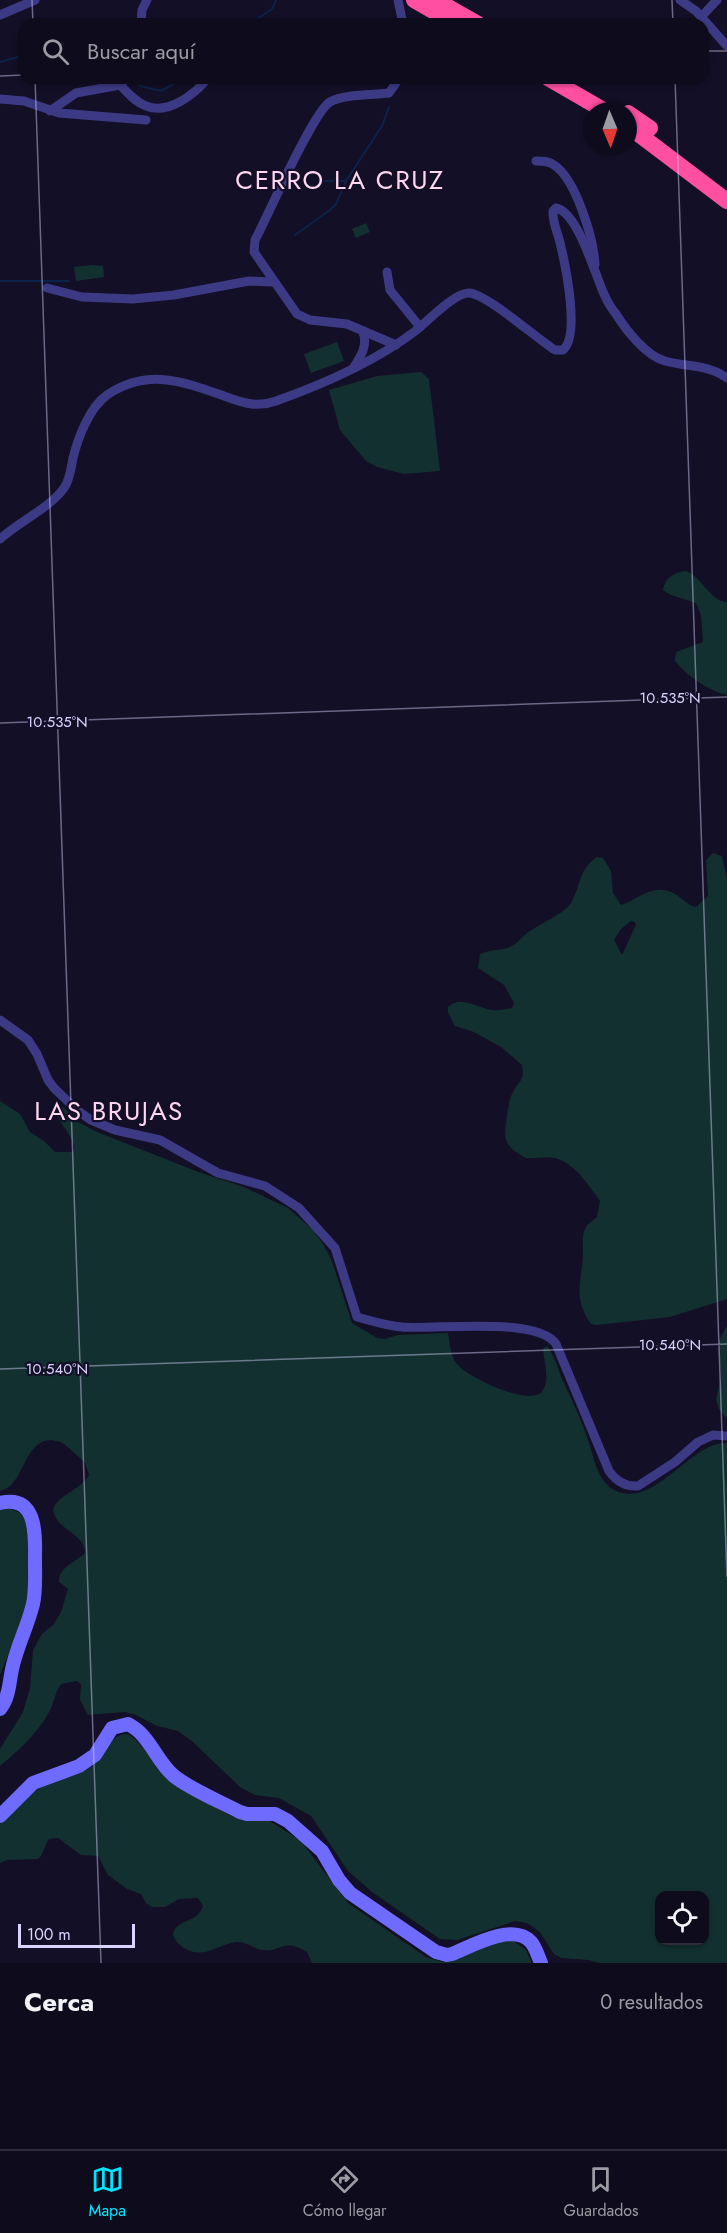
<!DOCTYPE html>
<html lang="es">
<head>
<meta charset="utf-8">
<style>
	body { margin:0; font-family:Jost,sans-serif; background:#1c1929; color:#f1f3f6 }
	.controls { position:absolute; right:18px; bottom:18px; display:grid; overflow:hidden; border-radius:12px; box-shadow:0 2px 4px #0004 }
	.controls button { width:54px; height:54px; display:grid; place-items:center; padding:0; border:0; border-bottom:2px solid #2e2b3b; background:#0e0b1c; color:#f1f3f6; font:30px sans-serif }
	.compass { position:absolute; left:583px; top:102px; width:54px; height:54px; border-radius:50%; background:#0e0b1c; box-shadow:0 2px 4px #0004; rotate:178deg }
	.scale { position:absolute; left:18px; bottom:15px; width:117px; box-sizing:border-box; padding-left:6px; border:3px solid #d9d4ff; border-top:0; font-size:16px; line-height:21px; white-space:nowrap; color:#d9d4ff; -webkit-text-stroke:4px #130f26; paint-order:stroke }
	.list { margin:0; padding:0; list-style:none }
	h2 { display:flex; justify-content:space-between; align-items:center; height:78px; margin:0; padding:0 24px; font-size:26px }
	h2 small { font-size:20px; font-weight:400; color:#9b9ba3 }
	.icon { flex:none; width:33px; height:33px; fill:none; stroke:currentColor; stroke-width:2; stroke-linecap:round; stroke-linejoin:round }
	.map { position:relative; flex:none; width:727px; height:1963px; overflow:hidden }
	.search { position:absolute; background:#0e0b1c; box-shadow:0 2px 4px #0004; left:18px; right:18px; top:18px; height:66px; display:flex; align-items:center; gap:15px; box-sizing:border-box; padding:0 21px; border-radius:18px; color:#9b9ba3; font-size:22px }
	.sheet { height:186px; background:#0e0b1c }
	nav { display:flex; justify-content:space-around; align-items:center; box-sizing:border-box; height:84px; border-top:2px solid #2e2b3b; background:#0e0b1c; font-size:16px; color:#9b9ba3 }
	nav a { display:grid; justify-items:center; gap:3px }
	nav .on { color:#00e5ff }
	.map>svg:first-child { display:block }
	.green { fill:#12302f; fill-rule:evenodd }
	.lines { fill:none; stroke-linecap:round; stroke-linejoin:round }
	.stream { stroke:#0c2248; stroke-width:2 }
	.street { stroke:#3d3a85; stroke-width:9 }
	.secondary { stroke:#6f6bff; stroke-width:14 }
	.highway { stroke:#ff4fa3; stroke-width:16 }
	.ticks { fill:none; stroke:#d9d4ff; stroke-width:1.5; stroke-opacity:0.45 }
	.labels { text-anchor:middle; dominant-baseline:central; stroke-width:4.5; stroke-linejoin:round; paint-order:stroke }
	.neighbourhood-label { font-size:26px; letter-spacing:1.5px; fill:#ffd6f0; stroke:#130f26 }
	.ticks-label { font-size:15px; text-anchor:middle; fill:#d9d4ff; stroke:#130f26; stroke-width:4.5; stroke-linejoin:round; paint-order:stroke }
</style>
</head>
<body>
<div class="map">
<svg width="727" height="1963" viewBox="0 0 727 1963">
	<rect width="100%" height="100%" fill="#130f26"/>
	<g class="green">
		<polygon points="366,223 370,232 356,238 352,229"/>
		<polygon points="92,265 103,266 104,277 76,281 74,267"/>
		<polygon points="337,342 344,361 311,373 304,354"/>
		<polygon points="421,372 429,379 440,471 404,474 377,467 366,461 340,430 329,390 377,376"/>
		<path d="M686 571C703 577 709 601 727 602V695C709 691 687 676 675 661L676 652 703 642 701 615 696 603 671 595 663 590C665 578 674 572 686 571Z"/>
		<path d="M713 853 722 856 727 879V1299L670 1317 597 1325 591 1324C573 1298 581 1284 583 1255 583 1247 582 1240 584 1231L587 1225 597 1217 600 1201C589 1186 575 1163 555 1158 546 1156 536 1159 526 1158 504 1146 503 1140 507 1116 508 1109 509 1100 512 1094 519 1080 525 1082 522 1065L501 1047 474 1032 455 1026 448 1013V1007C462 994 478 1009 493 1010 500 1011 506 1009 512 1008L514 1003 504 985 478 968 480 954C492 949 496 951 507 948 515 946 520 939 526 934 538 924 566 914 572 901 581 884 579 869 597 857L603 858 611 871 613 893 621 905C637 900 652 884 671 892 681 896 686 905 696 907L708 896 706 860ZM631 921 635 922 636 925 622 955 614 940 621 929Z"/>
		<path d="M0 1101 20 1114 30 1132 44 1141 55 1152H72L74 1149C73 1133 59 1126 57 1112L62 1106 78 1122 97 1132 201 1173 244 1187 288 1208 313 1230 323 1244 332 1261 352 1323 377 1338 385 1339 398 1335 448 1333C450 1344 450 1355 457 1364 467 1377 533 1409 543 1390 550 1378 544 1362 543 1349L547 1346C554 1355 558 1368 562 1379 572 1400 582 1421 589 1443 593 1455 596 1471 604 1481 612 1493 628 1496 641 1492 670 1483 699 1441 727 1443V1963H600L588 1960 561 1958 554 1954 540 1932 527 1923 515 1921 457 1940 440 1939 372 1892 348 1871 311 1816 279 1798 255 1795 240 1787 193 1742 178 1731 157 1726 136 1715 125 1712 88 1715 80 1700 81 1684 77 1681 61 1684C54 1694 54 1705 48 1714 36 1735 18 1751 0 1766V1749L23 1712 30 1688 33 1650 42 1634 54 1624 61 1612 68 1589 59 1582C58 1567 76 1562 85 1553 85 1534 61 1532 54 1514 48 1499 82 1490 89 1475L85 1462C79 1458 65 1443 60 1442 29 1432 26 1470 12 1484 9 1488 5 1489 0 1491ZM660 1896H704V1940H660Z"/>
		<polygon points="727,1325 727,1419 719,1409 716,1400 721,1378 719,1341"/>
		<polygon points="9,1508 20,1513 27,1521 29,1540 30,1580 25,1614 0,1675 0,1510"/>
		<path d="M124 1734H128L136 1740 172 1782 229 1815 248 1821H270L301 1841 348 1903 426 1957 443 1962 455 1960 495 1942 514 1941 526 1950 532 1963H312L307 1952C283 1937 280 1953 263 1950 254 1949 246 1941 236 1942 217 1945 203 1960 184 1948 178 1944 174 1940 173 1934 178 1917 196 1925 203 1906L198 1898 179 1899 165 1907H152L146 1903 141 1894 127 1889 108 1875 98 1856 81 1855 58 1838 49 1839C44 1846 43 1856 38 1859L7 1860 0 1863V1824C14 1811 27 1794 45 1785 61 1777 83 1776 96 1763 107 1753 108 1738 124 1734Z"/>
	</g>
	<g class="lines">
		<g class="stream">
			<polyline points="250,24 272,9 276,0"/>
			<polyline points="0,62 24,55"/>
			<polyline points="140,86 161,91 185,78"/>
			<polyline points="318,181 345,181"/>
			<polyline points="295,235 330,210 336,204 346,181 382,126 389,107"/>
			<polyline points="0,281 69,281"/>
		</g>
		<g class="street">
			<polyline points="398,0 403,24"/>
			<polyline points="680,0 696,11 727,46"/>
			<polyline points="0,15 35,0"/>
			<polyline points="701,17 717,0"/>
			<polyline points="141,24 142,10 147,0"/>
			<path d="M396 83 389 93C373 95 344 94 330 102 313 112 268 216 255 240L254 252 297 314 310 320 347 324 396 345"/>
			<path d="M120 85C128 93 135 102 146 106 168 115 194 95 208 78"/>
			<polyline points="0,99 24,101 59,113 146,120"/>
			<polyline points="50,111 76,93 120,85 127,78"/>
			<path d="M536 161C542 161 549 161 554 165 576 179 594 240 595 265"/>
			<polyline points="387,272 390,290 420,327"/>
			<polyline points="47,288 82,297 133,299 174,295 249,281 273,282"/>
			<path d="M354 367C361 356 368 345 363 332"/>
			<path d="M0 539C18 522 50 508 64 488 70 480 71 468 73 458 78 438 89 408 107 395 148 368 182 381 224 396 243 403 257 408 276 401 324 384 374 362 414 332 426 323 455 292 469 293 487 294 537 339 555 350H563C580 336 566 268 561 247 559 235 552 223 553 211L556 208C578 212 595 275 604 294 607 301 611 308 616 314 626 330 646 356 665 361 686 367 708 364 727 378"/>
			<path d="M0 1020 28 1040 37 1054 48 1080 54 1088 78 1111 91 1120 115 1130 160 1140 218 1173 265 1186 299 1208 335 1248 357 1317C372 1321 387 1326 402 1327 435 1330 537 1316 556 1344L609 1471C616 1481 625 1487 638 1486L675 1462 698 1442 713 1435 727 1436"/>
		</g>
		<g class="secondary">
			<path d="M0 1503C39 1494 35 1538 35 1562 35 1576 36 1591 33 1604 28 1625 18 1644 13 1665 9 1680 10 1697 0 1709"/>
			<path d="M0 1816 33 1783 79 1766 95 1755 112 1728 128 1724C150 1735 156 1761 174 1776 190 1789 221 1802 240 1812L247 1814H275L288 1821 322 1851 339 1880 350 1893 436 1952 447 1955 452 1954C472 1946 513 1922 531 1942 536 1948 538 1956 541 1963"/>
		</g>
		<g class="highway">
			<polyline points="414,0 447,19"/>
			<polyline points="436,0 478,24"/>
			<polyline points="548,78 605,111"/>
			<polyline points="628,113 650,128"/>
			<polyline points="628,126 727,201"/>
		</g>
	</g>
	<path class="ticks" d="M32 0 33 24M672 0 673 24M703 51H727M0 76 24 75M35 78 101 1963M675 78 727 1577M0 723 727 697M0 1369 727 1344"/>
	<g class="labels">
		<g class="neighbourhood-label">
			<text x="340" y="180">CERRO LA CRUZ</text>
			<text x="109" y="1111">LAS BRUJAS</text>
		</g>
	</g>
	<g class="ticks-label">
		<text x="670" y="703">10.535°N</text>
		<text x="57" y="727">10.535°N</text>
		<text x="670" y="1350">10.540°N</text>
		<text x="57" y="1374">10.540°N</text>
	</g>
</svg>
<div class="controls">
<button><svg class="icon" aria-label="locate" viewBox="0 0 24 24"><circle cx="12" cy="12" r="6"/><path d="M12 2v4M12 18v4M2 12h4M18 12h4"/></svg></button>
</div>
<svg class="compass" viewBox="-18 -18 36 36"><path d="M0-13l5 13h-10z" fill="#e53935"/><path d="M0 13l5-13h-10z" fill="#9b9ba3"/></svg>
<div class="scale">100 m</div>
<div class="search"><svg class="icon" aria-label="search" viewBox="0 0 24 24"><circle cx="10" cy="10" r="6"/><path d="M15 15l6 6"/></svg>Buscar aquí</div>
</div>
<section class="sheet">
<h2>Cerca<small>0 resultados</small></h2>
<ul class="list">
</ul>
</section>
<nav>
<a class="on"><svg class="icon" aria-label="map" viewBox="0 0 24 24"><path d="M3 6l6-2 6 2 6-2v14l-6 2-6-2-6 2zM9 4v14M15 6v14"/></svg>Mapa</a>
<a><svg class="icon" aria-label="directions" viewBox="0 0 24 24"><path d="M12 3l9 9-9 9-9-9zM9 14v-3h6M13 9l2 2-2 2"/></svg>Cómo llegar</a>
<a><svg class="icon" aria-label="saved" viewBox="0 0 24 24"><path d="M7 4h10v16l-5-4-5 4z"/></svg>Guardados</a>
</nav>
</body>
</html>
